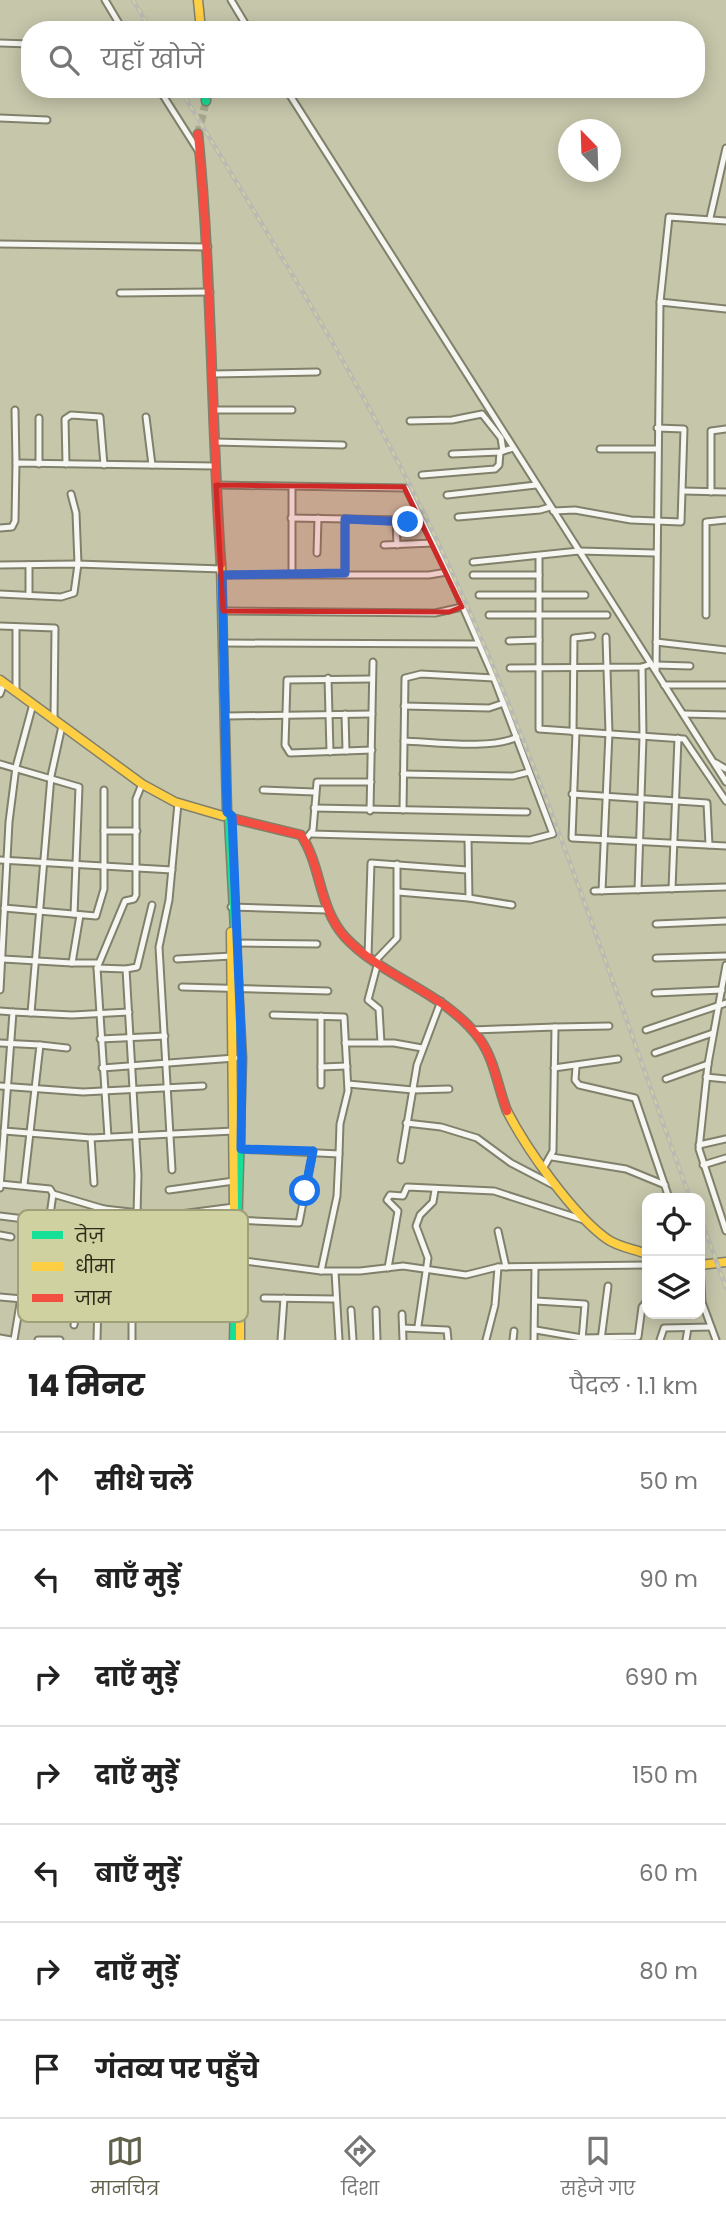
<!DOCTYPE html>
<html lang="hi">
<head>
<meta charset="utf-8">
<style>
	body { margin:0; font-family:Poppins,"Noto Sans Devanagari",sans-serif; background:#f2f2f2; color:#222 }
	.controls { position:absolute; right:21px; bottom:21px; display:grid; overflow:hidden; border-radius:14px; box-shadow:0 4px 18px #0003 }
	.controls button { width:63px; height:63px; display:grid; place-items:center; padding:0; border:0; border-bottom:2px solid #e0e0e0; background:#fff; color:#222; font:35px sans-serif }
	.compass { position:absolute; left:558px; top:119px; width:63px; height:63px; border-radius:50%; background:#fff; box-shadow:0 4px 18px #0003; rotate:337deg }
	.stop { position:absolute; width:21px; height:21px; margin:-16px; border:5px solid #1a73e8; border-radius:50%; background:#fff }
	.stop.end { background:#1a73e8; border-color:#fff; box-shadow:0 2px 7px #0008 }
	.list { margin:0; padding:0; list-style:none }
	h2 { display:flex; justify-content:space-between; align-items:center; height:91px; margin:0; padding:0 28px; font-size:30px }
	h2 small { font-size:23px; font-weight:400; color:#767676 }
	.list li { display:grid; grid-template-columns:46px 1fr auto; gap:21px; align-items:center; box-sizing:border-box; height:98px; padding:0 28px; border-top:2px solid #e0e0e0 }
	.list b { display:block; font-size:26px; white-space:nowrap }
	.list em { font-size:23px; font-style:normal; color:#767676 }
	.icon { flex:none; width:38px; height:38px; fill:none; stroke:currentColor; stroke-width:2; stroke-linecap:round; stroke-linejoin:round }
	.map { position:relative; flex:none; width:726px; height:1340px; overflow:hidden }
	.search { position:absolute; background:#fff; box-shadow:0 4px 18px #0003; left:21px; right:21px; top:21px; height:77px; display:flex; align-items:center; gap:18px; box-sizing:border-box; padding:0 24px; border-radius:28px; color:#767676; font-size:26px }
	.sheet { height:777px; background:#fff }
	nav { display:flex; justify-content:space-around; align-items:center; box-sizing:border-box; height:98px; border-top:2px solid #e0e0e0; background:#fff; font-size:19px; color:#767676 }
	nav a { display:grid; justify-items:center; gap:4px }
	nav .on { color:#62624c }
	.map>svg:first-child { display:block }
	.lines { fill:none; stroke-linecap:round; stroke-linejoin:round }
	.secondary-tunnel { stroke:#a7a78e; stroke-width:8; stroke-dasharray:8 4; stroke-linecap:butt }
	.street-casing { stroke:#80806b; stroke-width:9 }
	.fast-casing { stroke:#80806b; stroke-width:11 }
	.slow-casing { stroke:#80806b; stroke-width:11 }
	.jam-casing { stroke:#80806b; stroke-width:11 }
	.street { stroke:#f6f6f2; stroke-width:5 }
	.fast { stroke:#16e098; stroke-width:8 }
	.slow { stroke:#ffcf43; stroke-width:8 }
	.jam { stroke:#f24e42; stroke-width:8 }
	.rail-casing { stroke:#babab3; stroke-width:4.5 }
	.rail { stroke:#d0d1a0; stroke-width:2; stroke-dasharray:5; stroke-linecap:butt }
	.route { stroke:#1a73e8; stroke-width:9 }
	.marked { fill:#ce2827; fill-opacity:0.2; stroke:#ce2827; stroke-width:5; stroke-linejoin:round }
	.key { fill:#d0d1a0; stroke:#9fa078; stroke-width:2 }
	.key-label { font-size:19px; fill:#2c2c19 }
</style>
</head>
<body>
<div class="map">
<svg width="726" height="1340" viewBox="0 0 726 1340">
	<rect width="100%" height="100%" fill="#c6c6ab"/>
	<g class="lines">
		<polyline class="secondary-tunnel" points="198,134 206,101"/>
		<defs>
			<g id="street">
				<polyline points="105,0 123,30"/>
				<polyline points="231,0 249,30"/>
				<polyline points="0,43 30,44"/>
				<polyline points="159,89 199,152"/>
				<polyline points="286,89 726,782"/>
				<polyline points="0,118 47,120"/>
				<polyline points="710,218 726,148"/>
				<polyline points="0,244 208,247"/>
				<polyline points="120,293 210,292"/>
				<polyline points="660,302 669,217 726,221"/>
				<polyline points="212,374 317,372"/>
				<polyline points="15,410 16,463"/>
				<polyline points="213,410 292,410"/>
				<polyline points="146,417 152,465"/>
				<polyline points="39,418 39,464"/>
				<polyline points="410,421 452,420 482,414 501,438 503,451"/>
				<polyline points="214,442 343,445"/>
				<polyline points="600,449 657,449"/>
				<polyline points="452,454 500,452 513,448"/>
				<polyline points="66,464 65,419 71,415 100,417 104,465"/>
				<polyline points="422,475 495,469 499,465 500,452"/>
				<polyline points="216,485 406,488 449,575 494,678 553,834 530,840 312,834"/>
				<polyline points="292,487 292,573"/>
				<polyline points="683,491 726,492"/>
				<polyline points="711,492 711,431 726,429"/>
				<polyline points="447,495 536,485"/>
				<polyline points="553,511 575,510 631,520 681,522 684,429 657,428"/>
				<polyline points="458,517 540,510 550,507"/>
				<polyline points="291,518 405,520 414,528 424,524"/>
				<polyline points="345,519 345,573"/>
				<polyline points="396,520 397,545"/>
				<polyline points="0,528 12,527 15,521 16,463 214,466"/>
				<polyline points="384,545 434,543"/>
				<polyline points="317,553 318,518"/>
				<polyline points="539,558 539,729 684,739 726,801"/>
				<polyline points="473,562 579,551 655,553"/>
				<polyline points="0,565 77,564 222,569"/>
				<polyline points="29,565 29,595"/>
				<polyline points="222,575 429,575 447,572"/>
				<polyline points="473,575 539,575"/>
				<polyline points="0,594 61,597 74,593 78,564 76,513 71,494"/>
				<polyline points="479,595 585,595"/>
				<polyline points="223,611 435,613 462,607"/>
				<polyline points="489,615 607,615"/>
				<polyline points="706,615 706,522 726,520"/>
				<polyline points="0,626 55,628 54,719"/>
				<polyline points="509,641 539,640"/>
				<polyline points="656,642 726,650"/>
				<polyline points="224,643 478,644"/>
				<polyline points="656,665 690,666"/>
				<polyline points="510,668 642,667 651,664"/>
				<polyline points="656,670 660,302 726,309"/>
				<polyline points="328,678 330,752"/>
				<polyline points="371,679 287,680 285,745 290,753 372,750"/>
				<polyline points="664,685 726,685"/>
				<polyline points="16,691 16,627"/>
				<polyline points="0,694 4,683"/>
				<polyline points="404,706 489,708 504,703"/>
				<polyline points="345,714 346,751"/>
				<polyline points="683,714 726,715"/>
				<polyline points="227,716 372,714"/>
				<polyline points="573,732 574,638 592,636"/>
				<polyline points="576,732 572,838 726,846"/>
				<path d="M404 741C433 742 493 750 517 737"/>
				<polyline points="716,763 726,769"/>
				<polyline points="0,764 79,787 74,914"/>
				<polyline points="403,774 513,776 529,772"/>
				<polyline points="263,790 314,792"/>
				<polyline points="572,794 707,803 709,845"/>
				<polyline points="314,808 527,812"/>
				<polyline points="403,810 405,678 421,674 494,678"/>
				<polyline points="370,811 373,662"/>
				<polyline points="104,831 137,831"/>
				<polyline points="468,839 469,898"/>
				<polyline points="305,840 313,830 317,782 371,782"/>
				<polyline points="0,860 172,870"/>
				<polyline points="672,889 678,738"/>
				<polyline points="638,890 643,737 642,667"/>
				<polyline points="594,891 726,887"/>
				<polyline points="602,891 609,733 606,637"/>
				<polyline points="398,892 469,898 512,905"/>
				<polyline points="231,907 326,910"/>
				<polyline points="4,908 96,916 104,889 104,790"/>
				<polyline points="656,924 726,921"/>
				<polyline points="235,943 317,944"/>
				<polyline points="368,956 371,863 467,870"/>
				<polyline points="656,958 726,956"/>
				<polyline points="3,959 72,963 80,915"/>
				<polyline points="177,959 232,956"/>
				<polyline points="376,960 397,938 397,864"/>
				<polyline points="378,962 368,1000 379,1009 381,1043"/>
				<polyline points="72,963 97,963"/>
				<polyline points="726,965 708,1064 699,1149 726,1231"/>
				<polyline points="126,969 137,967 152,905"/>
				<polyline points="182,987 328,991"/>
				<polyline points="0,990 9,822 16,767 33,704"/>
				<polyline points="655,993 722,990"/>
				<polyline points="0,1011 13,1012 0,1188"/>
				<polyline points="13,1012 72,1015 129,1012"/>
				<polyline points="31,1013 51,776 62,726"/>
				<polyline points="555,1027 609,1026"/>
				<polyline points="472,1030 555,1027 553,1151 544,1167"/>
				<polyline points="646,1030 726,1003"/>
				<polyline points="100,1039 165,1036"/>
				<polyline points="0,1043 40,1045 24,1185"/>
				<polyline points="345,1043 394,1043 422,1048"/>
				<polyline points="40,1045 67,1048"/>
				<polyline points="655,1053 713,1033"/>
				<polyline points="321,1067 347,1066"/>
				<polyline points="576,1067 575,1080 579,1085 635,1098 669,1198"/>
				<polyline points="102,1068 235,1058"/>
				<polyline points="554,1068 618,1059"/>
				<polyline points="706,1077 726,1079"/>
				<polyline points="666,1079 708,1064"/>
				<polyline points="348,1084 413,1090 449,1089"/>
				<polyline points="321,1085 321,1016"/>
				<polyline points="0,1086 83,1092 203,1086"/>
				<polyline points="406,1123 441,1127 477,1138 511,1163 557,1187"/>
				<polyline points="4,1131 91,1138 234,1131"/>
				<polyline points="108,1137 97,968 125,901 134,899 136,895 136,799 142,784"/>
				<polyline points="91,1138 94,1183"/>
				<polyline points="699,1145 726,1139"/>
				<polyline points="237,1149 339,1154 340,1124 348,1091 344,1017 273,1015"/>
				<polyline points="552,1157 626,1169 665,1185"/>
				<polyline points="401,1160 417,1065 441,1001"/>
				<polyline points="703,1165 726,1158"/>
				<polyline points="172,1170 159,947 169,900 178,803"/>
				<polyline points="0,1184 50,1189 53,1194"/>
				<polyline points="169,1190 234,1181"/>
				<polyline points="0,1216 49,1222 123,1242 131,1241 137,1215 138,1175 126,969 97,968"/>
				<polyline points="235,1220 299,1223 313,1151"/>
				<polyline points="49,1222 53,1194 104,1209"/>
				<polyline points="498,1231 506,1267"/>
				<polyline points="0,1235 11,1237"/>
				<polyline points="100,1235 104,1209 165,1216 234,1207"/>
				<polyline points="29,1248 45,1250"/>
				<polyline points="237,1260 321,1271 360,1271 403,1266 466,1275 498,1267 647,1265"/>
				<polyline points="700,1265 702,1302 716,1340"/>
				<polyline points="388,1268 398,1211 387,1200 390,1195 403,1196 407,1187 494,1191 584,1220"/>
				<polyline points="321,1271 337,1196 339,1154"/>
				<polyline points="335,1272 339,1340"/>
				<polyline points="55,1280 66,1226"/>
				<polyline points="0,1297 45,1301"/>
				<polyline points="264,1298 335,1299"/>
				<polyline points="23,1299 32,1220"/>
				<polyline points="536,1301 585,1304 582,1340"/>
				<polyline points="351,1310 353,1340"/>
				<polyline points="376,1310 377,1340"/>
				<polyline points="402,1314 403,1340"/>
				<polyline points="74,1325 91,1233"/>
				<polyline points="418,1326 428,1258 416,1226 420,1215 433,1202 435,1190"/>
				<polyline points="403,1328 447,1330 448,1340"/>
				<polyline points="536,1330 582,1338 638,1337 642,1307 647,1301"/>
				<polyline points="0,1338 11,1340"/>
				<polyline points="14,1340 21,1298"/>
				<polyline points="38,1340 60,1340"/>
				<polyline points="97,1340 98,1301 115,1292 123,1242"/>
				<polyline points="132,1340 132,1316"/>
				<polyline points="281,1340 284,1298"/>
				<polyline points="486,1340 495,1305 498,1267"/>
				<polyline points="513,1340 514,1331"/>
				<polyline points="534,1340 535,1267"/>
				<polyline points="601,1340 608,1286"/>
				<polyline points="660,1340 664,1328 711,1327"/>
				<polyline points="686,1340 688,1328"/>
			</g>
			<g id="fast">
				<polyline points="206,89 206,101"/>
				<polyline points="229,820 242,1058 234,1340"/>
			</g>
			<g id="slow">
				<polyline points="198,0 201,30"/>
				<polyline points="221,564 227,812"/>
				<polyline points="0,680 142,784 175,802 223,816"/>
				<polyline points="231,932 234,1209"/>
				<path d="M507 1111C526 1148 573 1215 607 1239 618 1247 634 1249 647 1254"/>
				<polyline points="700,1265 726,1262"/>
				<polyline points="237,1276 240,1281 240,1340"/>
			</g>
			<g id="jam">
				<path d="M198 134C212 277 211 421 221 564"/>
				<path d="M231 818 301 835C322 867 318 907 345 937 384 979 448 993 481 1041 495 1062 498 1088 507 1111"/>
			</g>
		</defs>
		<use href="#street" class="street-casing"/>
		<use href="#fast" class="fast-casing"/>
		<use href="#slow" class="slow-casing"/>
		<use href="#jam" class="jam-casing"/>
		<use href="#street" class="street"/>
		<use href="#fast" class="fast"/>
		<use href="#slow" class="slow"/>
		<use href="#jam" class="jam"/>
		<defs>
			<g id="rail">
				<polyline points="133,0 151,30"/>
				<path d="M180 89C268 235 360 379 433 532 536 747 609 975 690 1198"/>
				<polyline points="700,1216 726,1288"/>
			</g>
		</defs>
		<use href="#rail" class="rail-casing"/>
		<use href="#rail" class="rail"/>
	</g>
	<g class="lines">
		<polyline class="route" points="305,1191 313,1151 241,1149 242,1058 232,816 227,812 222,575 345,573 345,519 408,522"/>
	</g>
	<path class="marked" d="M216 485 404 487 462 607 449 612 223 611Z"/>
	<rect x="18" y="1210" width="230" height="112" rx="10" class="key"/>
	<rect x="32" y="1231" width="31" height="8" fill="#16e098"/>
	<rect x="32" y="1262" width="31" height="9" fill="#ffcf43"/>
	<rect x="32" y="1294" width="31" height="8" fill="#f24e42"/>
	<g class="key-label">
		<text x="75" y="1242">तेज़</text>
		<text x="75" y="1273">धीमा</text>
		<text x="75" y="1305">जाम</text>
	</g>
</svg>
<div class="controls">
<button><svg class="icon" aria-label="locate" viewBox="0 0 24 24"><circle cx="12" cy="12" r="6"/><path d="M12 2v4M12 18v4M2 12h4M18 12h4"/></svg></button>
<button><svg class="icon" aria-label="layers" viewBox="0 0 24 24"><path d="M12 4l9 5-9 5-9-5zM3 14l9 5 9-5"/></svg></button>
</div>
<svg class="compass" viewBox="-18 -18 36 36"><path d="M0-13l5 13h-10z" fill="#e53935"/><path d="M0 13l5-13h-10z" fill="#767676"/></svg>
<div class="stop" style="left:305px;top:1191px"></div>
<div class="stop end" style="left:408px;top:522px"></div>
<div class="search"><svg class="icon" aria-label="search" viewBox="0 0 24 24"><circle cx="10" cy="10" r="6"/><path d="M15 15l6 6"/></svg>यहाँ खोजें</div>
</div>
<section class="sheet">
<h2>14 मिनट<small>पैदल · 1.1 km</small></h2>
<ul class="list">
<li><svg class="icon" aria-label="ahead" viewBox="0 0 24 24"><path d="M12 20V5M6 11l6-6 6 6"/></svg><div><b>सीधे चलें</b></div><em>50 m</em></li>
<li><svg class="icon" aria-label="left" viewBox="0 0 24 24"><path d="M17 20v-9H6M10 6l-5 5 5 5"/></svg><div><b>बाएँ मुड़ें</b></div><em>90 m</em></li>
<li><svg class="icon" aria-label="right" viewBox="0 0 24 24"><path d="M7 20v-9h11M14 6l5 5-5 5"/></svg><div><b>दाएँ मुड़ें</b></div><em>690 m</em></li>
<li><svg class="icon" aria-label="right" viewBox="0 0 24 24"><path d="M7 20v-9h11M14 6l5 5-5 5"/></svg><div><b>दाएँ मुड़ें</b></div><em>150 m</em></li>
<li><svg class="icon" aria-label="left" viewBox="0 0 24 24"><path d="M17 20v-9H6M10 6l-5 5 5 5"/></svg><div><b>बाएँ मुड़ें</b></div><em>60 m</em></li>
<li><svg class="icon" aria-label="right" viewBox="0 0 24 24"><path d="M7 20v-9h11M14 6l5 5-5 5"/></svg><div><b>दाएँ मुड़ें</b></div><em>80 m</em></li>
<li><svg class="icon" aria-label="arrive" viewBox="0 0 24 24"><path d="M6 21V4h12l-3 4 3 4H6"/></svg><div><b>गंतव्य पर पहुँचे</b></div></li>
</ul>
</section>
<nav>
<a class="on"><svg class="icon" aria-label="map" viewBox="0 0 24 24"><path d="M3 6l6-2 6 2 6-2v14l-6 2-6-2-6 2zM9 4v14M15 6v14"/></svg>मानचित्र</a>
<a><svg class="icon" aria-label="directions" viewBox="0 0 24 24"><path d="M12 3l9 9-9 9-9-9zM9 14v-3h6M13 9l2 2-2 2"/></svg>दिशा</a>
<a><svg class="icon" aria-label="saved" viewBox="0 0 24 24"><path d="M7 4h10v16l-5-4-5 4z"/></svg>सहेजे गए</a>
</nav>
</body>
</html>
